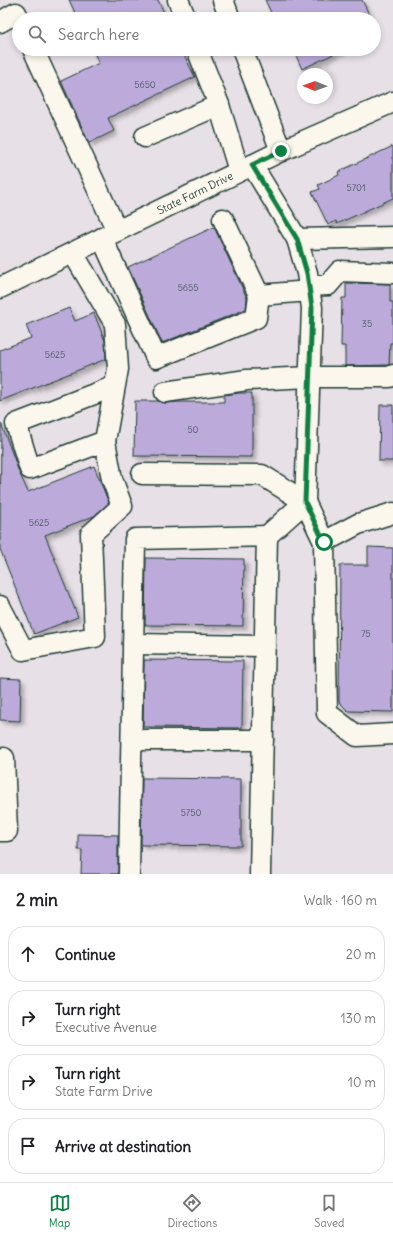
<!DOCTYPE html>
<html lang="en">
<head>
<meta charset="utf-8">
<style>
	body { margin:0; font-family:Delius,sans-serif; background:#f2f2f2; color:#202124 }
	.compass { position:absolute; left:297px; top:68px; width:36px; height:36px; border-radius:50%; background:#fff; box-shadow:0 2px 6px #0003; rotate:271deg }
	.stop { position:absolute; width:12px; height:12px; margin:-9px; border:3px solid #0b8043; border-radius:50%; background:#fff }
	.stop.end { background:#0b8043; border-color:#fff; box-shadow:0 1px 4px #0008 }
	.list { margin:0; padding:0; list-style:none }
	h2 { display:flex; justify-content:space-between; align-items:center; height:52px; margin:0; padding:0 16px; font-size:17px }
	h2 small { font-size:13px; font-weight:400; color:#757577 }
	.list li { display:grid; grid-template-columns:26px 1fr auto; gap:12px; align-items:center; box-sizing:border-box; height:56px; margin:0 8px 8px; padding:0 8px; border:1px solid #e0e0e0; border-radius:16px }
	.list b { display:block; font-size:15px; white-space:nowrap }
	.list p { margin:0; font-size:13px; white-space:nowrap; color:#757577 }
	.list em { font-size:13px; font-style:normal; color:#757577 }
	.icon { flex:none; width:22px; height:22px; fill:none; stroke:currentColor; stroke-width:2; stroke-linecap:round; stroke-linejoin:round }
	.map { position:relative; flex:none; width:393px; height:874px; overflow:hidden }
	.search { position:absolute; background:#fff; box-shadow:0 2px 6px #0003; left:12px; right:12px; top:12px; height:44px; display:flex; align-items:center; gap:10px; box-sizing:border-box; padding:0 14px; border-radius:22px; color:#757577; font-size:15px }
	.sheet { height:308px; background:#fff }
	nav { display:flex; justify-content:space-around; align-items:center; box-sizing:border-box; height:56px; border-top:1px solid #e0e0e0; background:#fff; font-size:11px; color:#757577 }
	nav a { display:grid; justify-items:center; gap:2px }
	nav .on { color:#0b8043 }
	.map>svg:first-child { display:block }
	.building { fill:#bbaada; stroke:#1f3d34; filter:url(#shadow) }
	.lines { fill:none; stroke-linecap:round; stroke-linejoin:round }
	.minor-casing { stroke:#1f3d34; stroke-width:23 }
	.minor { stroke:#fbf7ec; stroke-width:20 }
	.route { stroke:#0b8043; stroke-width:5 }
	.labels { text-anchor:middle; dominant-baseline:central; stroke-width:3.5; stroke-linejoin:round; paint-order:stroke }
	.number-label { font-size:9px; fill:#46585e }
	.street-label { font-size:11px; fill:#1f3d34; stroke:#fbf7ec }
</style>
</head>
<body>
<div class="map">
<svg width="393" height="874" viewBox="0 0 393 874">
	<defs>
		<filter id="shadow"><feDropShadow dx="3.5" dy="3.5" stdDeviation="2" flood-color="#0004"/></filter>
	</defs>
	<rect width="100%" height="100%" fill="#e8e0e7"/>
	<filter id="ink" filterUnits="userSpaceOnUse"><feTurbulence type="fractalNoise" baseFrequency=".025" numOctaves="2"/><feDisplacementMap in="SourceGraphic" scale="8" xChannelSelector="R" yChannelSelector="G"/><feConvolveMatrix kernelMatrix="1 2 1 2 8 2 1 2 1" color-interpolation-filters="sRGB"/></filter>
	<g filter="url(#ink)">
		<g class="building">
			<polygon points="69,0 158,0 167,19 78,19"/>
			<polygon points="265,0 362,0 369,14 358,19 274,19"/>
			<polygon points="92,49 181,49 195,77 108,118 114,131 89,143 61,81 99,63"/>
			<polygon points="293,49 344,49 302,69"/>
			<polygon points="393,146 393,198 337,224 336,221 328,225 312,192 320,189 318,185 339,175 338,172"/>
			<polygon points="214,227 247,298 246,309 162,343 128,267"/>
			<polygon points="346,283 390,284 390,302 393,302 393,343 390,343 389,365 345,366 345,346 341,346 342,298 346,298"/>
			<polygon points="69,308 75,321 94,313 105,341 106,359 0,401 0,350 31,338 26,325"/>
			<polygon points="239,393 252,393 252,457 134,456 135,401 159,401 166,403 179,402 224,402 224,395"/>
			<polygon points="380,405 393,405 393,461 379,461"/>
			<polygon points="1,423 19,472 28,492 94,466 109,503 94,516 45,535 78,617 34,634 0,549"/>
			<polygon points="368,547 393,548 393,712 348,711 339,702 340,565 368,565"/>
			<polygon points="146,558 244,559 243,626 145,625"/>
			<polygon points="144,660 243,661 242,728 143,727"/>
			<polygon points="0,678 21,679 20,721 0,720"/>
			<polygon points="142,778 241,779 241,846 141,845"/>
			<polygon points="78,834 118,835 118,874 81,874 82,850 78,850"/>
		</g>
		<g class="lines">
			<defs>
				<g id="minor">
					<polyline points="178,0 186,19"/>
					<polyline points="223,0 230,19"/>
					<polyline points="0,22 16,13 19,19"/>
					<polyline points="33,49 117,231"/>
					<polyline points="197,49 219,105"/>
					<polyline points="242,49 281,151"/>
					<polyline points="145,137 219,105 239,171"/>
					<polyline points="252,165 297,239 307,273 312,308 305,502"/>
					<polyline points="223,219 259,295 310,291"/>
					<polyline points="102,238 156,358 256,318 259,295"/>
					<polyline points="297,239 393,237"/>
					<polyline points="73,253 115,324 118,369 105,441 30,469 16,424 115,386"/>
					<polyline points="309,286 328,285 340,271 393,273"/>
					<polyline points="0,288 281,151 393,102"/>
					<polyline points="165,392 247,380 310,377 390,377 393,375"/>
					<polyline points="142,474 262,475 305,502 324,542 327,713 357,736 393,734"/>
					<polyline points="267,536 305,502"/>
					<polyline points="324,542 358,524 393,513"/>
					<polyline points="0,606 23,650 95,637 91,534 122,506 112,479 105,441"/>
					<polyline points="133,644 265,646"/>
					<polyline points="132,740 263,740"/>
					<polyline points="0,759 4,758 7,831 0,831"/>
					<polyline points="129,874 135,539 267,536 260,874"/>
				</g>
			</defs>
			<use href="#minor" class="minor-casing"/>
			<use href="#minor" class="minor"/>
		</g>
	</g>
	<g class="lines" filter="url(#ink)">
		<polyline class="route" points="281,151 252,165 297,239 307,273 312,308 305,502 324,542"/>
	</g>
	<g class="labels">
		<g class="number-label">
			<text x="145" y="84">5650</text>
			<text x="356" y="187">5701</text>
			<text x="188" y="287">5655</text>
			<text x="367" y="323">35</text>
			<text x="55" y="354">5625</text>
			<text x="193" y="429">50</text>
			<text x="39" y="522">5625</text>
			<text x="366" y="633">75</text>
			<text x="191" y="812">5750</text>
		</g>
		<g class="street-label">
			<text transform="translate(195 193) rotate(-26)">State Farm Drive</text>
		</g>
	</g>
</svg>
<svg class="compass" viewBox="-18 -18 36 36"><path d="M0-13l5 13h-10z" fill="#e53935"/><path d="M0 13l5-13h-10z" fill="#757577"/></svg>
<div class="stop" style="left:324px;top:542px"></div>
<div class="stop end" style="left:281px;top:151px"></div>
<div class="search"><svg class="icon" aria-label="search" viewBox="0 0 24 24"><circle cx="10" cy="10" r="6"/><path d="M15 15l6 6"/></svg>Search here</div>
</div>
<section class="sheet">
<h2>2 min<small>Walk · 160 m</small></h2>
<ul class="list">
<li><svg class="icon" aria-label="ahead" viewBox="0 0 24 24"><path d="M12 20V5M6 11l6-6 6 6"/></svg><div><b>Continue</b></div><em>20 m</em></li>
<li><svg class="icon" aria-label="right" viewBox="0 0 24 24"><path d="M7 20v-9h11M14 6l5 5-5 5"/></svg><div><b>Turn right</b><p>Executive Avenue</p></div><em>130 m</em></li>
<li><svg class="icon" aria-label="right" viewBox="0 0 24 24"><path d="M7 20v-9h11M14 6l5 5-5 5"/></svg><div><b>Turn right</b><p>State Farm Drive</p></div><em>10 m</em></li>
<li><svg class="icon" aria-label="arrive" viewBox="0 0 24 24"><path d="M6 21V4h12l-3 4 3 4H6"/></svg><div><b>Arrive at destination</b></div></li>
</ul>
</section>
<nav>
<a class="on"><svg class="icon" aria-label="map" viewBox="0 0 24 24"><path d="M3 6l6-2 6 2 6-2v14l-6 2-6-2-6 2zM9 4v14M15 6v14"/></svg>Map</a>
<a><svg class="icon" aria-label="directions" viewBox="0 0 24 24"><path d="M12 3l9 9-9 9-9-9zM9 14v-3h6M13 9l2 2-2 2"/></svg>Directions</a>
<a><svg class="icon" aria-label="saved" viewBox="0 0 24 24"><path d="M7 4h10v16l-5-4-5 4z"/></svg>Saved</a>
</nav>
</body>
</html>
